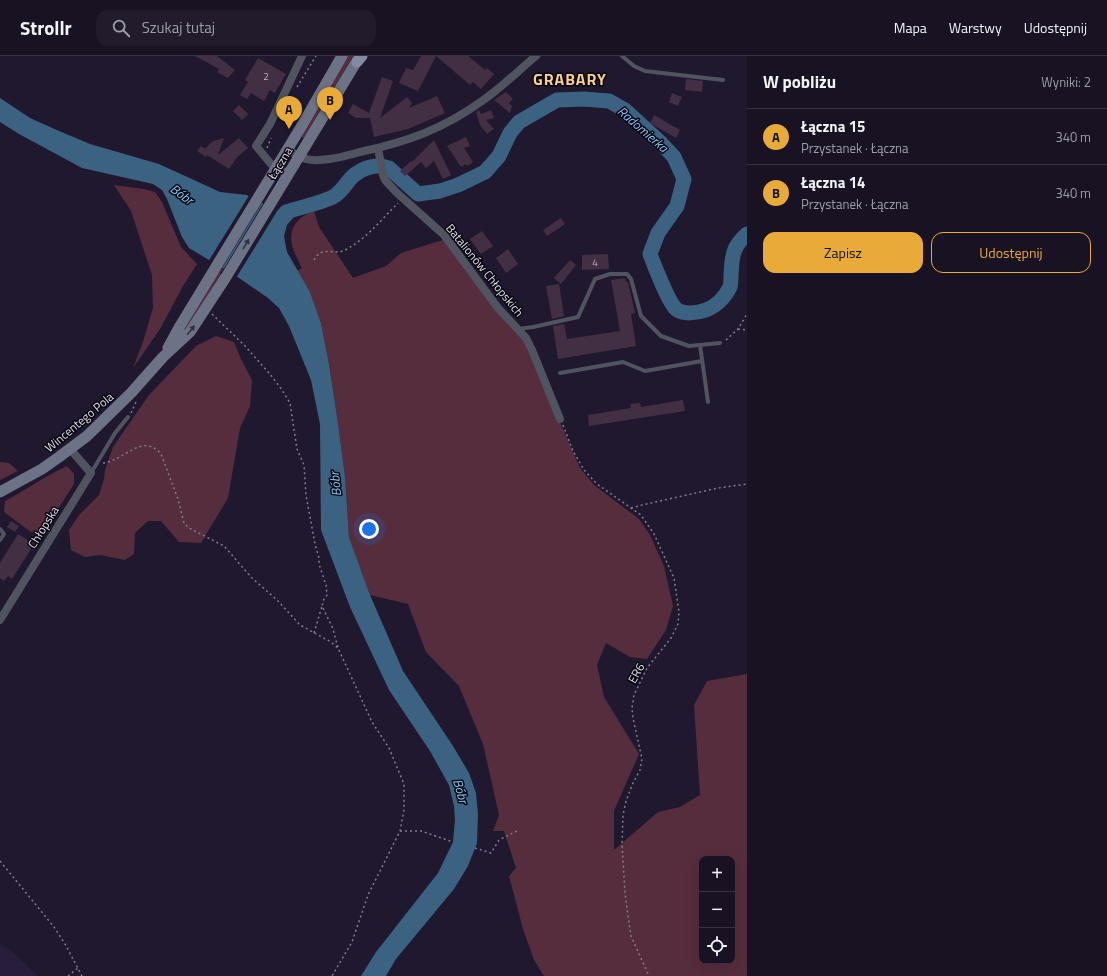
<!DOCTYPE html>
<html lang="pl">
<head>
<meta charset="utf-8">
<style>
	body { margin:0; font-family:"Titillium Web",sans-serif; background:#211b2b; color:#f1f3f6 }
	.controls { position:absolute; right:12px; bottom:12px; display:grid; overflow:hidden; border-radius:8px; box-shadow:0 4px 16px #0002 }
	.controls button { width:36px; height:36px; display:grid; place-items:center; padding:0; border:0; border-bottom:1px solid #363241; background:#181223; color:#f1f3f6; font:20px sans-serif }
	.you { position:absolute; left:369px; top:473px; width:14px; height:14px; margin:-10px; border:3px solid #fff; border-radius:50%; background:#1a73e8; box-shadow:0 0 0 6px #1a73e833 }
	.badge { display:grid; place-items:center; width:26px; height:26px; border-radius:50%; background:#e9ab38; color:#111; font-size:13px; font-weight:700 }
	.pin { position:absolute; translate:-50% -33px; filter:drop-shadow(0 1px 2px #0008) }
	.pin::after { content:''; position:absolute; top:21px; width:14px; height:12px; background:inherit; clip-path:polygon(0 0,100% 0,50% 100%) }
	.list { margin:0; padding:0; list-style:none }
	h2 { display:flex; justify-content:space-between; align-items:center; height:52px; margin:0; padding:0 16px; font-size:17px }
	h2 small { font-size:13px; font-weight:400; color:#9f9ea6 }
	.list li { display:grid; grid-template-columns:26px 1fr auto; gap:12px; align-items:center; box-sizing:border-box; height:56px; padding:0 16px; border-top:1px solid #363241 }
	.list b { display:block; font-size:15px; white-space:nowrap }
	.list p { margin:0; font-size:13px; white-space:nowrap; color:#9f9ea6 }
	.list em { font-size:13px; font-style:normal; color:#9f9ea6 }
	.actions { display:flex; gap:8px; padding:12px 16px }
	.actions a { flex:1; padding:9px 0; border:1px solid #e9ab38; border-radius:12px; text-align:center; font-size:14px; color:#e9ab38 }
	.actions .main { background:#e9ab38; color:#111 }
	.icon { flex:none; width:22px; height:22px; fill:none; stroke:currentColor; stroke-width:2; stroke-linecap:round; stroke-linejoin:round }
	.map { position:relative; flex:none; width:747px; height:920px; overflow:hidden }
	header { display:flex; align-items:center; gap:24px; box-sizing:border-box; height:56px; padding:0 20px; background:#181223; border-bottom:1px solid #363241 }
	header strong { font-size:19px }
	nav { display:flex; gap:22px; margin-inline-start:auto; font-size:14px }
	.search { width:280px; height:36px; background:#211b2b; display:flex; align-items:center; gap:10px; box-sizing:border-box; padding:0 14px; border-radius:12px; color:#9f9ea6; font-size:15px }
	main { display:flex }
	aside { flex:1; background:#181223 }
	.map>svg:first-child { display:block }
	.built { fill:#281e3b }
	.green { fill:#552d3d; fill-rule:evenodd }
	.water { fill:#3b6280 }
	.pier { fill:#20182f }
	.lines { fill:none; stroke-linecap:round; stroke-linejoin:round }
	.river { stroke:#3b6280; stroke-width:15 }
	.building { fill:#432f43 }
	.path { stroke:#827c8f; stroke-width:1.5; stroke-dasharray:2 3; stroke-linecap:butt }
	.service { stroke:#505460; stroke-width:4 }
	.minor { stroke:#505460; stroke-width:8 }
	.secondary { stroke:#6d7386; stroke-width:11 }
	.primary { stroke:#838ba3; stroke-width:11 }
	.oneway { fill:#30323f }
	.labels { text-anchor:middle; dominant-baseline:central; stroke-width:3; stroke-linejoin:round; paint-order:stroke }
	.number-label { font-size:10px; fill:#bab2c2 }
	.street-label { font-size:12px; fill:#e1dded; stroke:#08060f }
	.water-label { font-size:13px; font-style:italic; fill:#88c7f9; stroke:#08060f }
	.district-label { font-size:16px; font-weight:bold; letter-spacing:1px; fill:#fcd08b; stroke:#08060f }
</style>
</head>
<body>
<header>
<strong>Strollr</strong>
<div class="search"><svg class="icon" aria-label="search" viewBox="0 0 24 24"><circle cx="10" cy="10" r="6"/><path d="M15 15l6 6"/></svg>Szukaj tutaj</div>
<nav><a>Mapa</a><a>Warstwy</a><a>Udostępnij</a></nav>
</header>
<main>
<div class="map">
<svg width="747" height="920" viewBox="0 0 747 920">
	<rect width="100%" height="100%" fill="#20182f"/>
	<polygon class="built" points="0,888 7,891 38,920 0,920"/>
	<g class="green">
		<polygon points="347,0 353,0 305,82 302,82 303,77"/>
		<polygon points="114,129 144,133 155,136 162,146 181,191 197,208 183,230 160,273 133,312 143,286 153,252 152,219 131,155"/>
		<path d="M314 155 319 171 353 222 386 210 401 197 443 184 526 288 580 412 594 429 639 463 650 479 664 510 673 550 666 574 647 603 630 601 606 587 597 609 604 641 639 698 614 755V794L658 756 680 751 700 739 694 649 707 625 747 618V920H544L534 904 523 873 509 820 516 812 504 775H493L499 759 483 688 459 630 426 596 408 548 370 539 349 481 345 421 338 367 329 308 321 267 310 236 297 215 302 212C295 198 285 182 296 167 301 161 306 158 314 155ZM702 803H732V905H702Z"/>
		<polygon points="222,212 223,213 220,218 222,219 186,273 185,272 218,217 219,217"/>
		<polygon points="216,280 234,286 241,303 252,324 250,350 240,372 228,442 201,487 179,486 161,465 148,465 135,477 134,498 125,504 100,499 85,501 71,494 69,474 79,459 99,439 104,423 105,414 113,391 149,339 196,290"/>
		<polygon points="0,406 9,407 18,415 0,424"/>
		<path d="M67 410 74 418V428L42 478 31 476 4 456 5 445C26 434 45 420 67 410Z"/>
	</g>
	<polygon class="water" points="0,42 30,62 59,75 90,88 159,108 220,136 247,139 276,154 304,148 306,152 299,155 287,169 284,180 285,186 287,196 310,236 321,267 329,308 338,367 345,421 349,481 370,539 403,615 453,690 469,717 476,737 478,758 477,787 468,810 454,833 396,903 386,920 361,920 376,896 438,817 453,786 455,764 454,750 449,729 430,695 389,634 350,551 321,474 320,368 311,324 289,270 279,252 268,242 239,222 189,192 182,181 167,143 162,134 153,128 82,112 19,78 0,66"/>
	<g class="pier">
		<polygon points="250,138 263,145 221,214 208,206"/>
		<polygon points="264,146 277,152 279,152 236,222 223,214"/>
	</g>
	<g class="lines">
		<path class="river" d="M286 156C301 151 318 148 333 141 342 136 345 128 352 121 362 112 376 107 389 112L418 138 440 135 458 129 485 116 499 100 510 77 519 66 557 44 584 43 609 45 625 54 661 87 674 101 684 123 677 150 658 177 650 198C654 209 669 247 676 253 683 259 698 257 706 254 716 250 725 241 730 231 731 228 731 223 731 219 732 201 732 191 747 178"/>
	</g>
	<g class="building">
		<polygon points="195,0 217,0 235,14 228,22 217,16 219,13"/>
		<polygon points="421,0 468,0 485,14 487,12 494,18 481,33 473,26 470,29 436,0 418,35 399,27 406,12 413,14"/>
		<polygon points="258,2 286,18 275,37 270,34 264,45 251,37 247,43 240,39 248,26 245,24"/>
		<polygon points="382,21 393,25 380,62 407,41 412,47 409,52 437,40 445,57 408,73 374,81 370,62 356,62 348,57 353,48 369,57"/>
		<polygon points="686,23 703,25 702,36 685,34"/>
		<polygon points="506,36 513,43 509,47 512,50 510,57 494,44"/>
		<polygon points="672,37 682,41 678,50 669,46"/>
		<polygon points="239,49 248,58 242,64 233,55"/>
		<polygon points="479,54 481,58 491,54 494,62 486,64 494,73 487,78 480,69 476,56"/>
		<polygon points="654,59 680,74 676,82 650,67"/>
		<polygon points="466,81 470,90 464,92 473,106 467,110 466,108 461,111 447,90"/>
		<polygon points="224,82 218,99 239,82 248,92 237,101 229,113 207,99 206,101 197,95 201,90 205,93 213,85"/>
		<polygon points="434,84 451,119 443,123 434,105 426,112 421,106 405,120 400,115 411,105 412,106"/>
		<polygon points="561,162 565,168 547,180 543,174"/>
		<polygon points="482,175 493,190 481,198 470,183"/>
		<polygon points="508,193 518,208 506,217 496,202"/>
		<polygon points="608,198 609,213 582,214 582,199"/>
		<polygon points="570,204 576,209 561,228 554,222"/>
		<polygon points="625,222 626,226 628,226 635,257 631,258 636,290 558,303 553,270 564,268 567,283 620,275 611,224"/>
		<polygon points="559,228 564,260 552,263 546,230"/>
		<polygon points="683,344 685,355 589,370 588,359 631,352 630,348 640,347 641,351"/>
		<polygon points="11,465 19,470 15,476 7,471"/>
		<polygon points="18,478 34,488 12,523 8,520 4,525 0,522 0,507"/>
	</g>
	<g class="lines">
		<g class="path">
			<polyline points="297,31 316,0"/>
			<polyline points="267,92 271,82"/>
			<path d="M314 204C323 188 334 201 347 193 367 182 382 163 398 147"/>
			<polyline points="212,258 244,289 270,318 282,334 290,347 297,393 304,409 306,439 315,488 319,502 319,508 326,529 327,539 324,543 322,550 333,573 338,592 372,666 389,692 404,728 404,754 400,775 368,839 352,886 332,920"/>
			<polyline points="738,273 747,274"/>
			<polyline points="726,284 738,273 747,258"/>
			<polyline points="131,357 136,346"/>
			<polyline points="563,369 573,395 584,414 597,428 641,459 654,478 674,522 679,556 678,568 671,582 647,612 634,639 632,652 633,662 642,703 640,714 633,727 626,745 623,759 622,789 625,837 628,860 631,880 649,920"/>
			<path d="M103 407C124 405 142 376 161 398L178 443 184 467 189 472 224 490 251 521 278 545 300 569 331 586 338 592"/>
			<polyline points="631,452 642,449 718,432 747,428"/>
			<polyline points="314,577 322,550"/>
			<polyline points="400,775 421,775 453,786"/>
			<polyline points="475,792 491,797 499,784 517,775"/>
			<polyline points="0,805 54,871 65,888 82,920"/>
			<polyline points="68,920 78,912"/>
		</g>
		<g class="service">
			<polyline points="622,0 634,10 645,15 723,24"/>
			<polyline points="518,273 533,271 578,261 595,223 610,218 627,218 631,223 641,260 661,280 689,290 720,287"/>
			<polyline points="700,289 708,346"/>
			<polyline points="560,317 623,306 645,315 702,305"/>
			<polyline points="91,417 115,377 128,361"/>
			<polyline points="0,473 4,478 0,484"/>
		</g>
		<g class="minor">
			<polyline points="378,92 383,119 385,124 396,136 444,179 498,252 526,282 532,294 560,363"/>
			<path d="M287 93C292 96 298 100 303 102 318 108 345 100 360 96 407 86 443 73 482 45 501 32 518 15 536 0"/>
			<polyline points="288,118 271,108 256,90 270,68 302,0"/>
			<polyline points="0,564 91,417 70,393"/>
		</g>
		<g class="secondary">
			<polyline points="168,292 180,270 301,71 342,0"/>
			<polyline points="0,436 42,413 59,401 87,380 131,337 163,301 190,276 226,221 360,0"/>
		</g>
		<polyline class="primary" points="357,6 362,0"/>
	</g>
	<defs><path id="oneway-solid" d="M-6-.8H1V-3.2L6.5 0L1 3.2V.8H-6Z"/></defs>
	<g class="oneway">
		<use href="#oneway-solid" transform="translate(246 188) rotate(-59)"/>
		<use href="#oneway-solid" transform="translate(191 274) rotate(-51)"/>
	</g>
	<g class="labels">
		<g class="number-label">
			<text x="266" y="20">2</text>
			<text x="595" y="206">4</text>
		</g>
		<g class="street-label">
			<text transform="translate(280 107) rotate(-59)">Łączna</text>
			<text transform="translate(485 214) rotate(51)">Batalionów Chłopskich</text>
			<text transform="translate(79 366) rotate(-40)">Wincentego Pola</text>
			<text transform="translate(43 471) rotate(-58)">Chłopska</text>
			<text transform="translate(636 617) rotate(-61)">ER6</text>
		</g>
		<g class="water-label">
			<text transform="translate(643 73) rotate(41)">Radomierka</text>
			<text transform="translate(182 138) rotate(36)">Bóbr</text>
			<text transform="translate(335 428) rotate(-96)">Bóbr</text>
			<text transform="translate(461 735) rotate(74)">Bóbr</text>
		</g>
		<g class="district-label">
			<text x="570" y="23">GRABARY</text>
		</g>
	</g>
</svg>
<div class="controls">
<button>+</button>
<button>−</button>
<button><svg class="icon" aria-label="locate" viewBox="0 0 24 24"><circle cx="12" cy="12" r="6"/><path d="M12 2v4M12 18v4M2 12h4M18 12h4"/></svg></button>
</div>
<div class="you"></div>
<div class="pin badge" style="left:289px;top:73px">A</div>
<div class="pin badge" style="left:330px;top:64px">B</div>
</div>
<aside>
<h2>W pobliżu<small>Wyniki: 2</small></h2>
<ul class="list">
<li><span class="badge">A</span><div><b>Łączna 15</b><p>Przystanek · Łączna</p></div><em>340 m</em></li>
<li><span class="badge">B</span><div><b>Łączna 14</b><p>Przystanek · Łączna</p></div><em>340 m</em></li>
</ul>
<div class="actions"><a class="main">Zapisz</a><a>Udostępnij</a></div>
</aside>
</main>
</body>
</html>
